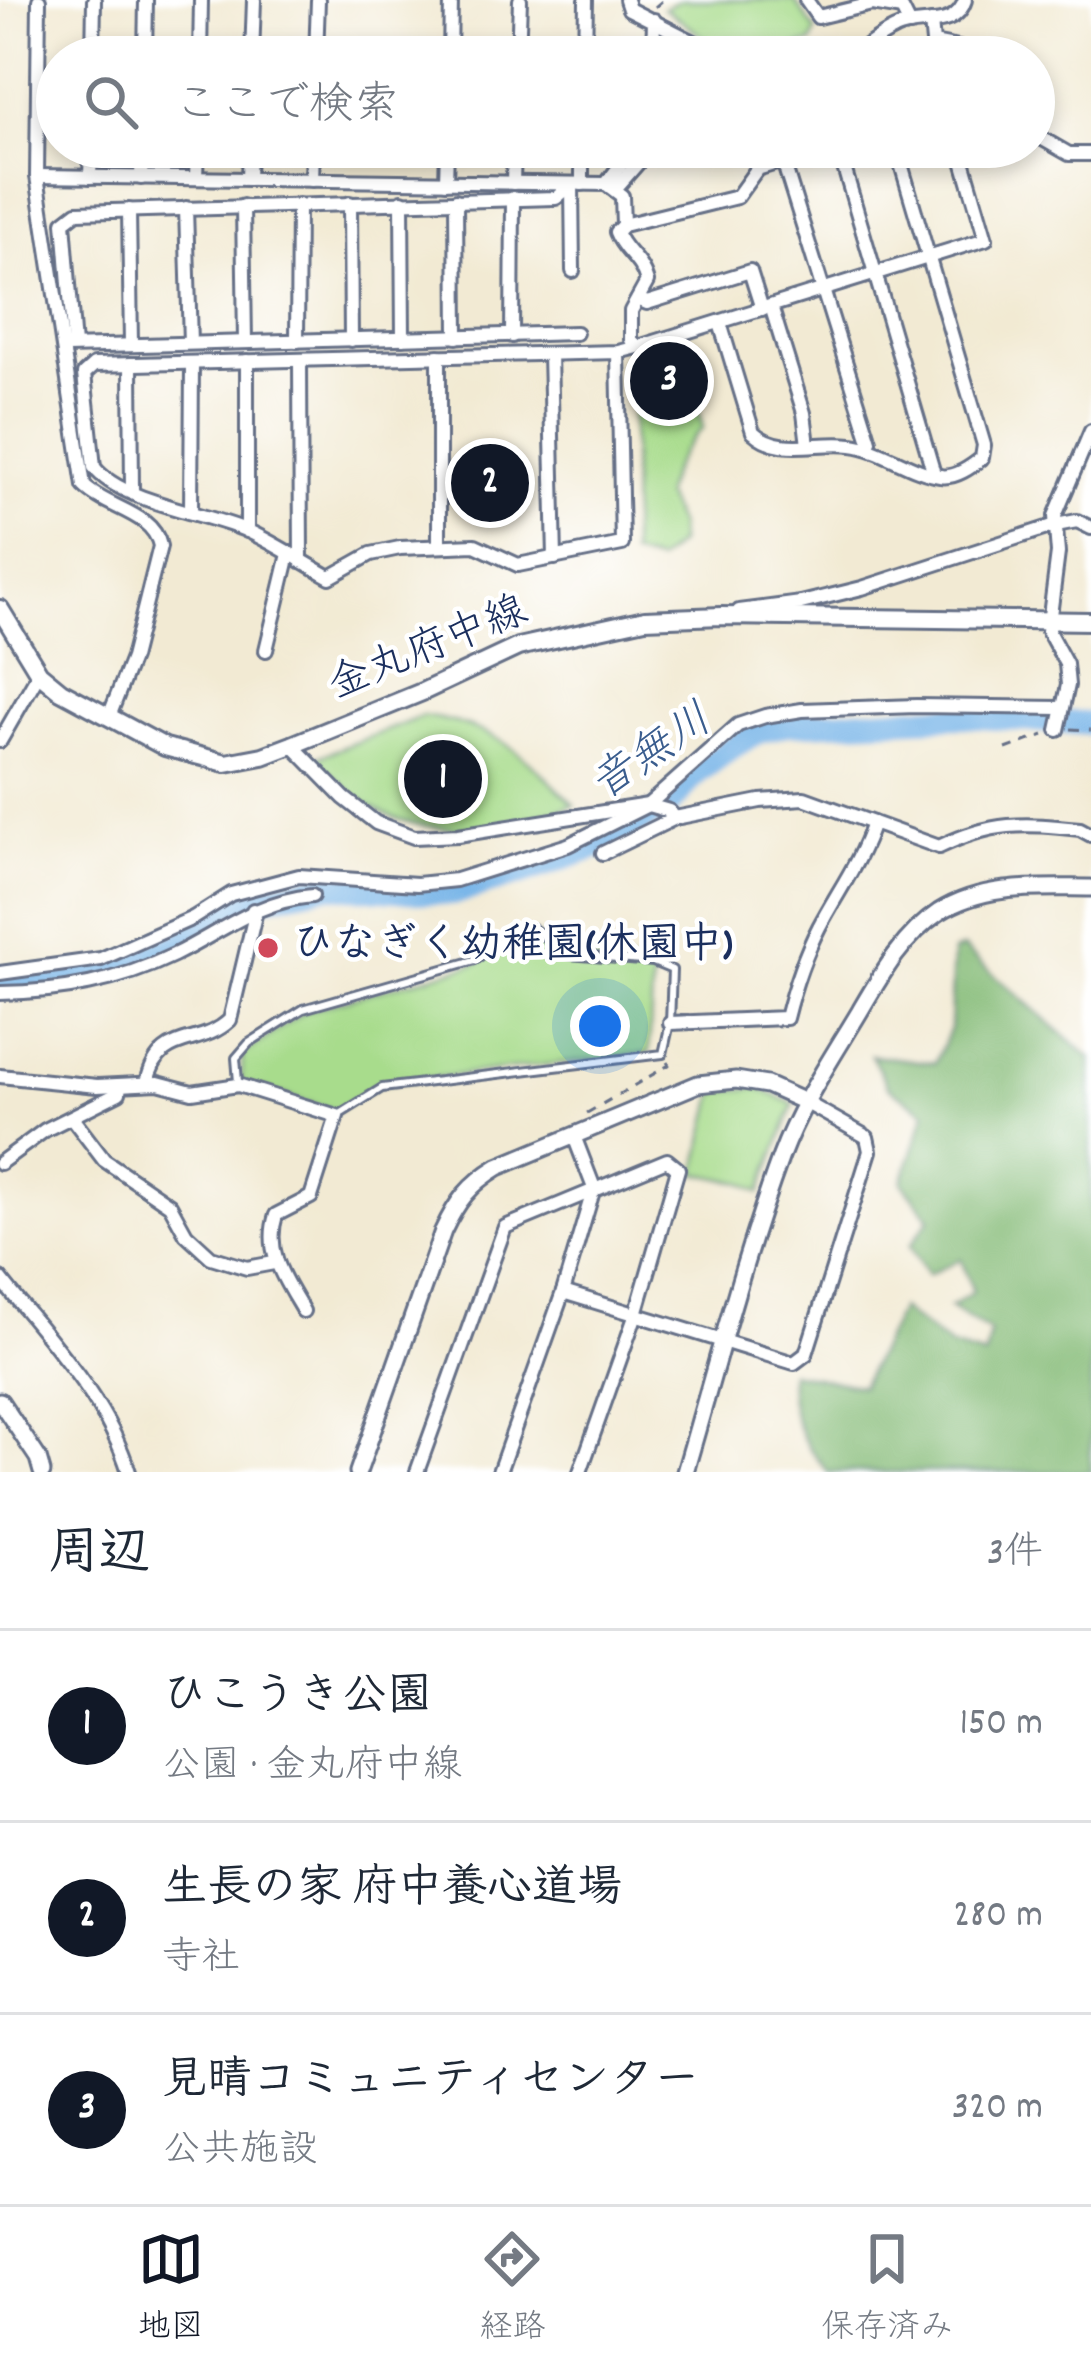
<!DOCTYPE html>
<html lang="ja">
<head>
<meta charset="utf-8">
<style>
	body { margin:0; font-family:Dekko,"Klee One",sans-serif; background:#f2f2f3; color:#1f2937 }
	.you { position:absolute; left:600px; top:1026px; width:42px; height:42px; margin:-30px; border:9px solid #fff; border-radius:50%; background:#1a73e8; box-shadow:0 0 0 18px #1a73e833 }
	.badge { display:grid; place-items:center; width:78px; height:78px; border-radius:50%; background:#111827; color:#fff; font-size:39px; font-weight:700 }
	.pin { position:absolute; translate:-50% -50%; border:6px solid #fff; box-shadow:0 3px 12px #0006 }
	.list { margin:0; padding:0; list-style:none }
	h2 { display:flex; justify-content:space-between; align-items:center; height:156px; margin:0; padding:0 48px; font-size:51px }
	h2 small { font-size:39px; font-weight:400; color:#747a83 }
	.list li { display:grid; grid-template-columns:78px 1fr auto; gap:36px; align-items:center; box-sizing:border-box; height:192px; padding:0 48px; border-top:3px solid #e0e1e3 }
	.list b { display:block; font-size:45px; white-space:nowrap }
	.list p { margin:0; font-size:39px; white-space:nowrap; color:#747a83 }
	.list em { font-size:39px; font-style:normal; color:#747a83 }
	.icon { flex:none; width:66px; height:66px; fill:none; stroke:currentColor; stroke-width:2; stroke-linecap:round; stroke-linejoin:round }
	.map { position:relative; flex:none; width:1091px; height:1472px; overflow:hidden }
	.search { position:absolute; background:#fff; box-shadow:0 6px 18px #0003; left:36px; right:36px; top:36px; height:132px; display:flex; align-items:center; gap:30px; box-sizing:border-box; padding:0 42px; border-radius:66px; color:#747a83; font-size:45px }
	.sheet { height:732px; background:#fff }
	nav { display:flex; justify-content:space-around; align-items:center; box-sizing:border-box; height:168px; border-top:3px solid #e0e1e3; background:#fff; font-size:33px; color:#747a83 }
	nav a { display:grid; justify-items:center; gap:6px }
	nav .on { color:#111827 }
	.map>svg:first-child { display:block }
	.green { fill:#a8dc8c; stroke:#628675; stroke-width:3 }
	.forest { fill:#86bc78; stroke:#50766b; stroke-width:3 }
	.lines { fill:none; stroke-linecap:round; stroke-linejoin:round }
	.river { stroke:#73b2e7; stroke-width:24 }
	.service-casing { stroke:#667087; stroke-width:12 }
	.minor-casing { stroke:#667087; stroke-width:18 }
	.tertiary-casing { stroke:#667087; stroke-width:21 }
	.secondary-casing { stroke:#667087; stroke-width:22 }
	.path { stroke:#667087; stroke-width:3; stroke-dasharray:9 9; stroke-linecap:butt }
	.service { stroke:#fff; stroke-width:6 }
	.minor { stroke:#fff; stroke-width:12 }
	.tertiary { stroke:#fff; stroke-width:15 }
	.secondary { stroke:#fff; stroke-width:16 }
	.poi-dot { fill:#d1495b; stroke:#fff; stroke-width:4.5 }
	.labels { text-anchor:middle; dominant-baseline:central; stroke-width:9; stroke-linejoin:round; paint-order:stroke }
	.street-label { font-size:42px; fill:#1b2f5e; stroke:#fff }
	.poi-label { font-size:42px; font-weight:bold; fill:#1b2f5e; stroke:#fff; text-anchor:start }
	.water-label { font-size:45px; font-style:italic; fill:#3a5d8e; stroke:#fff }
</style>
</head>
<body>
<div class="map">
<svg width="1091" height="1472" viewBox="0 0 1091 1472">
	<rect width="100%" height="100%" fill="#fff"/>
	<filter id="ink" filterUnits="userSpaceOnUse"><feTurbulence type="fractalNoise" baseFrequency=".00833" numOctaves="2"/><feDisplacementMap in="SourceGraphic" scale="24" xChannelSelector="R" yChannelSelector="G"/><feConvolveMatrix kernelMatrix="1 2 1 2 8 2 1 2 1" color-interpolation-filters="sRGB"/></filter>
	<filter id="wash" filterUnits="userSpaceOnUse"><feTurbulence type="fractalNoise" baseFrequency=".004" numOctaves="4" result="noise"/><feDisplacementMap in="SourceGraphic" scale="48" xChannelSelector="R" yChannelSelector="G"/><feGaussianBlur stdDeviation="2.7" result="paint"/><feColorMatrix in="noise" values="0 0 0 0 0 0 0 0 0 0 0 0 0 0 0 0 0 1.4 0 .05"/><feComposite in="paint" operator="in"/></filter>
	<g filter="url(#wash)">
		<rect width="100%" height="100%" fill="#f2ead3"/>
		<g class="green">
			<polygon points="681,0 794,0 816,31 811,43 773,52 727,39 714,45 664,8"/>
			<path d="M681 355 703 428C684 444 671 469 664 494L678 526V544L657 562 631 555 633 365Z"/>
			<path d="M423 716C499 727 522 753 574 805 505 828 429 845 364 802 346 790 331 773 315 758Z"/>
			<polygon points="513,932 531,932 567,958 653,966 649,1053 380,1084 336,1111 241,1082 243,1054 305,1011 481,962"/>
			<polygon points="758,1088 794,1104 760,1193 743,1183 696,1173 716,1091"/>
		</g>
		<path class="forest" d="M963 948 1091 1058V1472H828C801 1441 787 1415 790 1372L861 1386 900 1309 951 1347 985 1357 990 1332 950 1307 973 1292 961 1259 927 1275 910 1246 930 1218 902 1182 926 1112 888 1087 871 1055 935 1063 950 1028 953 952Z"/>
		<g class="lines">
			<polyline class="river" points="0,983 65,981 119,968 180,943 220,914 260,898 326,885 452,894 522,873 597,847 629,830 671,803 697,773 731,748 756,733 787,724 962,716 1091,724"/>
		</g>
	</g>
	<g filter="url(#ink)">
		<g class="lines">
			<defs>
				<polyline id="service" points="238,1082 236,1058 249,1043 303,1009 475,960 518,927 532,928 569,955 653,962 672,970 670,1023 663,1054 382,1088 337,1116"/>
				<g id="minor">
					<path d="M39 0 37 176 84 486C107 509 153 512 160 546L132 658 110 714"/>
					<polyline points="626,0 629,9 704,47"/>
					<polyline points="806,0 818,17 872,4 902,9 910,25"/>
					<polyline points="931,22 933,43 959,48 969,57"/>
					<polyline points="93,57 94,0"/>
					<polyline points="145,57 146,0"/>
					<polyline points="200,57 201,0"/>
					<polyline points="252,57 254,0"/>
					<polyline points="316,57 318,0"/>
					<polyline points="450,57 451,0"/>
					<polyline points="518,57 520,0"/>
					<polyline points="585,57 586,0"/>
					<polyline points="653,57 654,20"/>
					<path d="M851 57C865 48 880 36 895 29 919 17 955 32 965 0"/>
					<polyline points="1034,134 1069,154 1091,154"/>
					<polyline points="838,147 934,474"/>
					<polyline points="783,161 870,441 867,448"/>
					<polyline points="37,176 606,184 622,196 623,225"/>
					<polyline points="90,177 91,147"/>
					<polyline points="141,178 142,147"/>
					<polyline points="196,178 197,147"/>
					<polyline points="248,179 249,147"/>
					<polyline points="312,180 313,147"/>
					<polyline points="446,182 447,147"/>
					<polyline points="513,183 514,147"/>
					<polyline points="572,184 573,271"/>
					<polyline points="582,184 582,147"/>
					<polyline points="606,184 634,147"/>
					<polyline points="615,189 652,147"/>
					<polyline points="456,200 457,337"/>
					<polyline points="402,201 403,338"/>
					<polyline points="350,203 351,340"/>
					<polyline points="243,206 245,342"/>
					<polyline points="186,208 190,343"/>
					<polyline points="129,210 131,344"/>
					<polyline points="638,299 647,303 750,271 762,309"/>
					<polyline points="771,306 804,413 808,445"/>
					<path d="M720 323 753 432C780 457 819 440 852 445 883 449 910 472 940 476 955 479 971 467 982 458L984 445 896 147"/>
					<polyline points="512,336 513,198"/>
					<polyline points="297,341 298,205"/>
					<polyline points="74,346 64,222 77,212 556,198 572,184"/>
					<polyline points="67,347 576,333"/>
					<path d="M638 347 631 340V311L647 282C641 258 624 253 616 232L623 225 737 197 757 169 830 147"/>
					<path d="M618 352 622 544 518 565 475 545 400 548 371 554 330 577C303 562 276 544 248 531 207 513 120 502 94 467L84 374 94 365 618 352 638 347 986 239 959 147"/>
					<polyline points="550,354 555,558"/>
					<polyline points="439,356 439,545"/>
					<polyline points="300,360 301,561"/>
					<polyline points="247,361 247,531"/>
					<polyline points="131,364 132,491"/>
					<polyline points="191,512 192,363"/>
					<polyline points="739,611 801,603 862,588 1056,525 1077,521 1091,528"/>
					<polyline points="266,650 289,554"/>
					<polyline points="1058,730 1068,685 1066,664 1048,631 1058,553 1055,516 1091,431"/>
					<polyline points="0,741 39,673"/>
					<polyline points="292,745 344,798 376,823 414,837 458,835 648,805 669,811 675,818"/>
					<path d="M603 853 675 818 760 801 804 798 939 847C993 821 1023 823 1080 829L1091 835"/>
					<polyline points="0,973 101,959 193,918 231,894 299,876 417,884 456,880 568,845 648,805 738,725 765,716 802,710 916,706 1061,708"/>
					<path d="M0 993C62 992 118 982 174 955 221 932 257 901 312 896"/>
					<path d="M670 1023 786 1018C794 986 804 956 819 927 838 891 860 862 873 823"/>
					<path d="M0 1076 97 1086 158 1083 192 1092 238 1085 337 1116 311 1197 276 1215C264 1252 285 1280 303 1311"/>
					<path d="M147 1083C159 1028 198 1050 230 1020L255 915 253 910"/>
					<polyline points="72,1118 104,1160 170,1205 186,1234 211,1257 247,1268 274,1263"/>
					<polyline points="0,1163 45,1130 119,1093 120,1085"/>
					<path d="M0 1278C47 1338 106 1398 129 1472"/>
					<polyline points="563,1292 794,1363 806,1354 870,1151 867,1137 805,1102"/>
					<polyline points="417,1472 505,1227 667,1160 678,1169 636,1314 580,1472"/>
					<polyline points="499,1472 563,1292 594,1188 574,1136"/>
				</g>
				<g id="tertiary">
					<polyline points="0,1401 38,1458 42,1472"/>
					<path d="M358 1472 443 1231C457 1201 470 1184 498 1167L698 1084 736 1080 767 1085 805 1102"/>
					<path d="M685 1472C716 1367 743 1259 781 1156 800 1105 832 1058 860 1011 881 975 903 936 939 912 985 883 1040 888 1091 888"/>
				</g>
				<polyline id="secondary" points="0,609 39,673 61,691 165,747 226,763 263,756 292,745 422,692 518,647 645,619 721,616 1091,621"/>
			</defs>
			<use href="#service" class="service-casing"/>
			<use href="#minor" class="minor-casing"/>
			<use href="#tertiary" class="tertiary-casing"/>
			<use href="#secondary" class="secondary-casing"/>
			<g class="path">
				<polyline points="655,7 663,0"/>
				<polyline points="1071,729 1091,730"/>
				<polyline points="1006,749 1044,735"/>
				<polyline points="587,1113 669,1065 667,1062"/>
			</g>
			<use href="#service" class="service"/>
			<use href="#minor" class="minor"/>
			<use href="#tertiary" class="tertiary"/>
			<use href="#secondary" class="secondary"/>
		</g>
	</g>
	<circle class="poi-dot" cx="268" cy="948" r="12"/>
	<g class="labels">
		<g class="street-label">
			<text transform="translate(429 651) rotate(-22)">金丸府中線</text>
		</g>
		<g class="poi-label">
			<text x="292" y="948">ひなぎく幼稚園(休園中)</text>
		</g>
		<g class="water-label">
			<text transform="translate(653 755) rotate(-34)">音無川</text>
		</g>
	</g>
</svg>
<div class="you"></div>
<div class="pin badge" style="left:443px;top:779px">1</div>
<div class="pin badge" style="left:490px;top:483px">2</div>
<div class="pin badge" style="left:669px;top:381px">3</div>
<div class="search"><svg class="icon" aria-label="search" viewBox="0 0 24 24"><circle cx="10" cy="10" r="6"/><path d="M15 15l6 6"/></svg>ここで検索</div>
</div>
<section class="sheet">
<h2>周辺<small>3件</small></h2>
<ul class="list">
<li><span class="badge">1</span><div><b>ひこうき公園</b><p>公園 · 金丸府中線</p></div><em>150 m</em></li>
<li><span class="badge">2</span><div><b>生長の家 府中養心道場</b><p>寺社</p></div><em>280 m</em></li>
<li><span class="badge">3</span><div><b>見晴コミュニティセンター</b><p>公共施設</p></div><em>320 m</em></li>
</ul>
</section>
<nav>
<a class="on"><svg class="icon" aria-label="map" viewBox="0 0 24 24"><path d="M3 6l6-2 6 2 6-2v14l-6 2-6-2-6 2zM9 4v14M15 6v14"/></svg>地図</a>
<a><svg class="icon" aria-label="directions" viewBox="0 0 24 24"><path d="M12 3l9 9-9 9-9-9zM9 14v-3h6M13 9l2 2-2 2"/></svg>経路</a>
<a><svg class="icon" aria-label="saved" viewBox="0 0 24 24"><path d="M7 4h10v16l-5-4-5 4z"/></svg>保存済み</a>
</nav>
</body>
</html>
